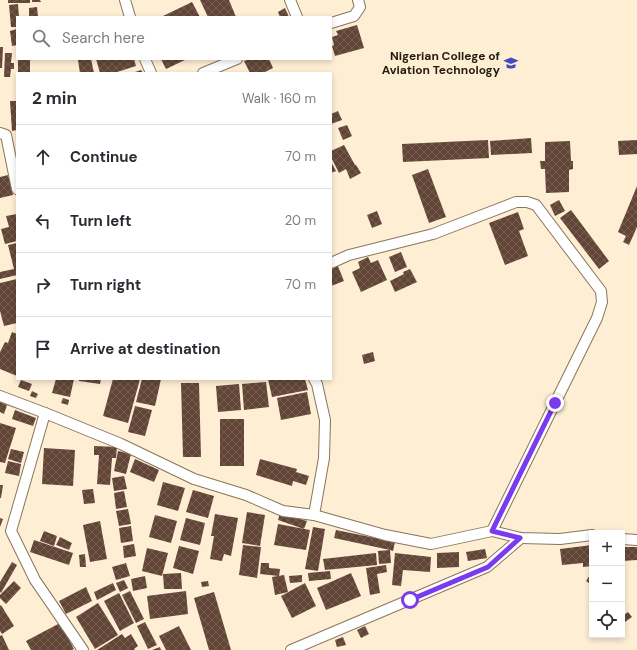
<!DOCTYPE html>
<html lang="en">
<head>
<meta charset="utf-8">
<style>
	body { margin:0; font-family:"DM Sans",sans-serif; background:#f2f2f3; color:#2b2b33 }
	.controls { position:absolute; right:12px; bottom:12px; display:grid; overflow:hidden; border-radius:0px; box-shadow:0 2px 6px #0003 }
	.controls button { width:36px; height:36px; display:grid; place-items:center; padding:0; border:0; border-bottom:1px solid #e1e1e2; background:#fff; color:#2b2b33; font:20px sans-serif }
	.stop { position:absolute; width:12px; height:12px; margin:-9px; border:3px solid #7c3aed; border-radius:50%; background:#fff }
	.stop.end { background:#7c3aed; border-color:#fff; box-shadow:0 1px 4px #0008 }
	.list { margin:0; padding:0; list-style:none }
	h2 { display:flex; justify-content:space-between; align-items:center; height:52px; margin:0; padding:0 16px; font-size:17px }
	h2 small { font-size:13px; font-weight:400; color:#7c7c81 }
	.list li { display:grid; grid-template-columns:26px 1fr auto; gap:12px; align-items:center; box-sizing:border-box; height:64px; padding:0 16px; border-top:1px solid #e1e1e2 }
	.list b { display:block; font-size:15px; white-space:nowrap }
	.list em { font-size:13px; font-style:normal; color:#7c7c81 }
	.icon { flex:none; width:22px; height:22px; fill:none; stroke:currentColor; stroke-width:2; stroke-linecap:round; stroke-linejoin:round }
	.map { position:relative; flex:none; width:637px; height:650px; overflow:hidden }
	.search { position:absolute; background:#fff; box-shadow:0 2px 6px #0003; left:16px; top:16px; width:316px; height:44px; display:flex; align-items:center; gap:10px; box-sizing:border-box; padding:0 14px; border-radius:0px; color:#7c7c81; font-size:15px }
	.panel { position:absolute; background:#fff; box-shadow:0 2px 6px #0003; left:16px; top:72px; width:316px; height:308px; border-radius:0px }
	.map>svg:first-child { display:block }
	.building { fill:url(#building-cross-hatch) }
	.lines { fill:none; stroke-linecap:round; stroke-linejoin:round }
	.street-casing { stroke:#88765a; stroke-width:12 }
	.street { stroke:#fff; stroke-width:10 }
	.route { stroke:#7c3aed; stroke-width:5 }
	.labels { text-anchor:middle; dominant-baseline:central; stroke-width:4; stroke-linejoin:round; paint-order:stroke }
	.poi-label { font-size:12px; font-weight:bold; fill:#221b0f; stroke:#feeed4; text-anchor:end }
</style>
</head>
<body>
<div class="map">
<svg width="637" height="650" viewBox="0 0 637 650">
	<defs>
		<pattern id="building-cross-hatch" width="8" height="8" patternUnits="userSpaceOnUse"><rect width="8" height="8" fill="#624537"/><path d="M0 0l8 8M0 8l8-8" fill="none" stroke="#745d51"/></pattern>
	</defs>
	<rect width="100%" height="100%" fill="#feeed4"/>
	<g class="building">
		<rect x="8" y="0" width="22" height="3"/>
		<polygon points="32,0 40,0 41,2 32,2"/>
		<polygon points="200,0 229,0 236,17 208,17"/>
		<polygon points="192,2 200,17 161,17"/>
		<polygon points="18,4 19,17 17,17 17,27 11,27 9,5"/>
		<polygon points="37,7 38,17 29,17 29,8"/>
		<polygon points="285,8 289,17 280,17 278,12"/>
		<polygon points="357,25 364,48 335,56 332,46 334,45 332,37 338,35 336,31"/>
		<polygon points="17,29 17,45 12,46 10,31"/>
		<polygon points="0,47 3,47 2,68 0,68"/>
		<polygon points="5,53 12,53 11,63 14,63 14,69 11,69 10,77 4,77"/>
		<rect x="18" y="59" width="12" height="14"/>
		<polygon points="84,59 91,59 94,73 80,73 78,60"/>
		<polygon points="96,59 134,59 136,66 114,73 100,73"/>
		<polygon points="161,59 187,59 166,69"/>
		<polygon points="250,59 269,59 273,68 263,73 250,73 244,61"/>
		<polygon points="141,70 143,73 132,73"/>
		<polygon points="10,101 17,101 17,130 12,131"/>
		<polygon points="338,111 342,120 331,124 331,114"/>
		<polygon points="347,125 352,136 343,140 338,128"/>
		<polygon points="531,138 532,153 491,155 490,141"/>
		<polygon points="488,140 489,158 403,162 402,144"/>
		<polygon points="637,140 637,154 619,155 618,141"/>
		<polygon points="570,141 571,161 573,161 573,169 569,170 569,192 546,193 545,169 541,169 540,161 545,161 545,142"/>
		<polygon points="344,145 355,165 356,165 361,173 350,179 346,169 339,173 331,157 331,151"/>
		<polygon points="331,162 336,171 331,173"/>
		<polygon points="428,169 446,217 429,223 412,175"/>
		<polygon points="8,175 13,195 0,198 0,177"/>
		<polygon points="637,186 637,227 629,245 623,242 626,236 618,232"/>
		<polygon points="559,200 565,211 555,216 550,205"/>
		<polygon points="571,210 609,261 599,269 560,218"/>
		<polygon points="377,211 382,224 372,228 367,215"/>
		<polygon points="518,212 524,229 519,231 528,256 505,265 489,223"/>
		<polygon points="17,214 17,241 5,244 1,229 9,227 6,216"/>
		<polygon points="17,243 17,275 0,279 0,272 14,269 8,245"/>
		<polygon points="401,252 407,267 395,272 389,257"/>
		<polygon points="368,257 371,263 378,260 387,280 361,292 352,272 360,268 358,262"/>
		<polygon points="337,264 344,281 331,286 331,266"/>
		<polygon points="410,269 417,282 395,292 390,281 404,274 403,272"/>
		<polygon points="17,279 17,323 4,326 0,311 0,283"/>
		<polygon points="12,332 17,334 17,376 0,369 0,352 5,342 8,343"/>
		<polygon points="373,352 375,361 364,364 362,355"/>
		<polygon points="56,379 74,379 70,397 52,393"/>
		<polygon points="79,379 101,379 100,384 79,381"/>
		<polygon points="113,379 140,379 128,423 103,416"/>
		<polygon points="142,379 161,379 155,406 136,402"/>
		<polygon points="268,379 305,379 308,390 272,397"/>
		<polygon points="21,380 32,384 29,391 18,387"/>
		<polygon points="266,382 269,407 244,410 242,384"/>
		<polygon points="181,383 199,383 201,457 183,457"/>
		<polygon points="239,384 241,410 218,412 216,386"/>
		<polygon points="32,391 38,394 36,398 30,396"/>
		<polygon points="307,392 311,414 281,420 277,398"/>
		<polygon points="63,398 69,400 68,405 61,403"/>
		<polygon points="0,402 7,405 4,414 0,412"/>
		<polygon points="135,406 152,410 145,436 128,432"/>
		<polygon points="15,410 36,418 33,426 12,419"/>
		<rect x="220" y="419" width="24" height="47"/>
		<polygon points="0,423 16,428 5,463 0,462"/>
		<polygon points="94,446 117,447 116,458 112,458 110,485 97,484 99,455 94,455"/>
		<polygon points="44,448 75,450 73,486 42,484"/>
		<polygon points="11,449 24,452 21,463 8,459"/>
		<polygon points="118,451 131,454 126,474 114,471"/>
		<polygon points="135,459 159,470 154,482 130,472"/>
		<polygon points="260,459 297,469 296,472 309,476 306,485 293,481 292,486 256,475"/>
		<polygon points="8,461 21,464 19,476 5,473"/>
		<polygon points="124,476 127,489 114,491 112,478"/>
		<polygon points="163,482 185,488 178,511 157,505"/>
		<polygon points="0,485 3,485 1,498 0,498"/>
		<polygon points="93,489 95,503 84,504 82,490"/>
		<polygon points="193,490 214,496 208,518 186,512"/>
		<polygon points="124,491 127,507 116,509 114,493"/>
		<polygon points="128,509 131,524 119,526 116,511"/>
		<polygon points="247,512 265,515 260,546 242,543"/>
		<polygon points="280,513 307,521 304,529 278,520"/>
		<polygon points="215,514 238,518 231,556 224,554 222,561 210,559 214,536 211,536"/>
		<polygon points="155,515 177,521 171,543 149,537"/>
		<polygon points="0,518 3,519 0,527"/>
		<polygon points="186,518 205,523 200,545 180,540"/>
		<polygon points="100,521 107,559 90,562 83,525"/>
		<polygon points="278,524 310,530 306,550 274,545"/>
		<polygon points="131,526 133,541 121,543 119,528"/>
		<polygon points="313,527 325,529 318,571 305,569"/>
		<polygon points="336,530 395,542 393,551 390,550 391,563 379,564 378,551 390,550 334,538"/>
		<polygon points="44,531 57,536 54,546 40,541"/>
		<polygon points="60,537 72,543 69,550 56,545"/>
		<polygon points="34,540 73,553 69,565 30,552"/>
		<polygon points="134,544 136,556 124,558 123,546"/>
		<polygon points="243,545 261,547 257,578 239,575"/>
		<polygon points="592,545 592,566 583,567 583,563 562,565 560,549"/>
		<polygon points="179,546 199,551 193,574 173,568"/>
		<polygon points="622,547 637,547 637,560 622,561"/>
		<polygon points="147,548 168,553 162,576 142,571"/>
		<polygon points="485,549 487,558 468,561 466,552"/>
		<polygon points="459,552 459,567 437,568 437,553"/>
		<polygon points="376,553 377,565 325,570 323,559"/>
		<polygon points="395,553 431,557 430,572 403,570 401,586 392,585"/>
		<polygon points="85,554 86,567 80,567 79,555"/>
		<polygon points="12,562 17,565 1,593 0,592 0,582"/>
		<polygon points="126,563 130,576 116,580 112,567"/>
		<polygon points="261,563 269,563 269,568 280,569 279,576 260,574"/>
		<polygon points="386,565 387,572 377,574 380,593 370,595 366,568"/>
		<polygon points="330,571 331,579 309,581 308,573"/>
		<polygon points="592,572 592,585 586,581"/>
		<polygon points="181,573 182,589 164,589 163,574"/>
		<polygon points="351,573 361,596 326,610 317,588"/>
		<polygon points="284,575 288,592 275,595 272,577"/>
		<polygon points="302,575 302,582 290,583 289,576"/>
		<polygon points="145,576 147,588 133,591 131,579"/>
		<polygon points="124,580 128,588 120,592 116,583"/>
		<polygon points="14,581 21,588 6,604 0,598 0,595"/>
		<polygon points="208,581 209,586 202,587 201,582"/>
		<polygon points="113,583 116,590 97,600 94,592"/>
		<polygon points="305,583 316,606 292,618 281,596"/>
		<polygon points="86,587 92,601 66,614 59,601"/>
		<polygon points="130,591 144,619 136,623 122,595"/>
		<polygon points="186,591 188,614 150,619 147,596"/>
		<polygon points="214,592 231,650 209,650 194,598"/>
		<polygon points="119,593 134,623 120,631 104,601"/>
		<polygon points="98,603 118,635 95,649 76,617"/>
		<polygon points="1,605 14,626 2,634 0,631 0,606"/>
		<polygon points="628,612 632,617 625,622 622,616"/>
		<polygon points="145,622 157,645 148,649 137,626"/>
		<polygon points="60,623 74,649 72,650 31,650 26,641"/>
		<polygon points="179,626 191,650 166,650 159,636"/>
		<polygon points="365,626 369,634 361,638 357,630"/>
		<polygon points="122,634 125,638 131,634 138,646 134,649 135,650 97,650"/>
		<polygon points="2,635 9,650 0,650 0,636"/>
		<polygon points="343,637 346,645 337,647 335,640"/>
		<polygon points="160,647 161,650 152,650"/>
	</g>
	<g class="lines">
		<defs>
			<g id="street">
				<polyline points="125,0 130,17"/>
				<polyline points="290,0 297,17"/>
				<polyline points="331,23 354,16 360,7 358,0"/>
				<polyline points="145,59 151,73"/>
				<polyline points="203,73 237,59"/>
				<polyline points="0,133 6,135 17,189"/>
				<polyline points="331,263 349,255 433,234 516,202 527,202 536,205 601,291 602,302 597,318 492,531"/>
				<polyline points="314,379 317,384 325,420 324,458 314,515"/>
				<polyline points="0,396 45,413 121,444 194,479 246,495 283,511 314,515 385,535 431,544 492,531 521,538 560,539 592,535"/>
				<polyline points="45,413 11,531 35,580 83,650"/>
				<polyline points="622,539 637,540"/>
				<polyline points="291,650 487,567 521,538"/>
			</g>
		</defs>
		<use href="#street" class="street-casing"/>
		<use href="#street" class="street"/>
	</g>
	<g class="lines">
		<polyline class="route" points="410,600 488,567 520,538 492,531 555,403"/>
	</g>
	<defs>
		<symbol id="school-bare" viewBox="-9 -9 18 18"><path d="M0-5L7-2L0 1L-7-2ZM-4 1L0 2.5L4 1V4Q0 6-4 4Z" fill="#4549be" stroke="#feeed4" stroke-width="2.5" paint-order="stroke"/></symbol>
	</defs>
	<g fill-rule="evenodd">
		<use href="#school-bare" x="501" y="53" width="20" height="20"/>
	</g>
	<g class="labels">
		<g class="poi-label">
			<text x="500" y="56">Nigerian College of<tspan x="500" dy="14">Aviation Technology</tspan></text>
		</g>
	</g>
</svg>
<div class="controls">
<button>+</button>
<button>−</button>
<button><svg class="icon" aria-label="locate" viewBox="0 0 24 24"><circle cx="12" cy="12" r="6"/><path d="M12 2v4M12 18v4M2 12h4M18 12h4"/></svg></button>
</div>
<div class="stop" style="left:410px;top:600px"></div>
<div class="stop end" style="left:555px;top:403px"></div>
<div class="search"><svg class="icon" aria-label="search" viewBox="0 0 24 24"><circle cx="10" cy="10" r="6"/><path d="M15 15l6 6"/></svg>Search here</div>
<section class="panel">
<h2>2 min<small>Walk · 160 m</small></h2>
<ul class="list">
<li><svg class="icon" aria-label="ahead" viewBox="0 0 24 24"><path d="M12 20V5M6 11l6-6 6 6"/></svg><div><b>Continue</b></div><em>70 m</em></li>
<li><svg class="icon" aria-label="left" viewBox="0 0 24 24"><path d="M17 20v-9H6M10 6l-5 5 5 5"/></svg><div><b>Turn left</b></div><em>20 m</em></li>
<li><svg class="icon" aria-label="right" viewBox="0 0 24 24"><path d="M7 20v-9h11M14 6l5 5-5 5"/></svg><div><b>Turn right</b></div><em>70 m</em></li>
<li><svg class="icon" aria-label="arrive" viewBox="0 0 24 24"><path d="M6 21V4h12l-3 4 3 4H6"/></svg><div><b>Arrive at destination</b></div></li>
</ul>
</section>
</div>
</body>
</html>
